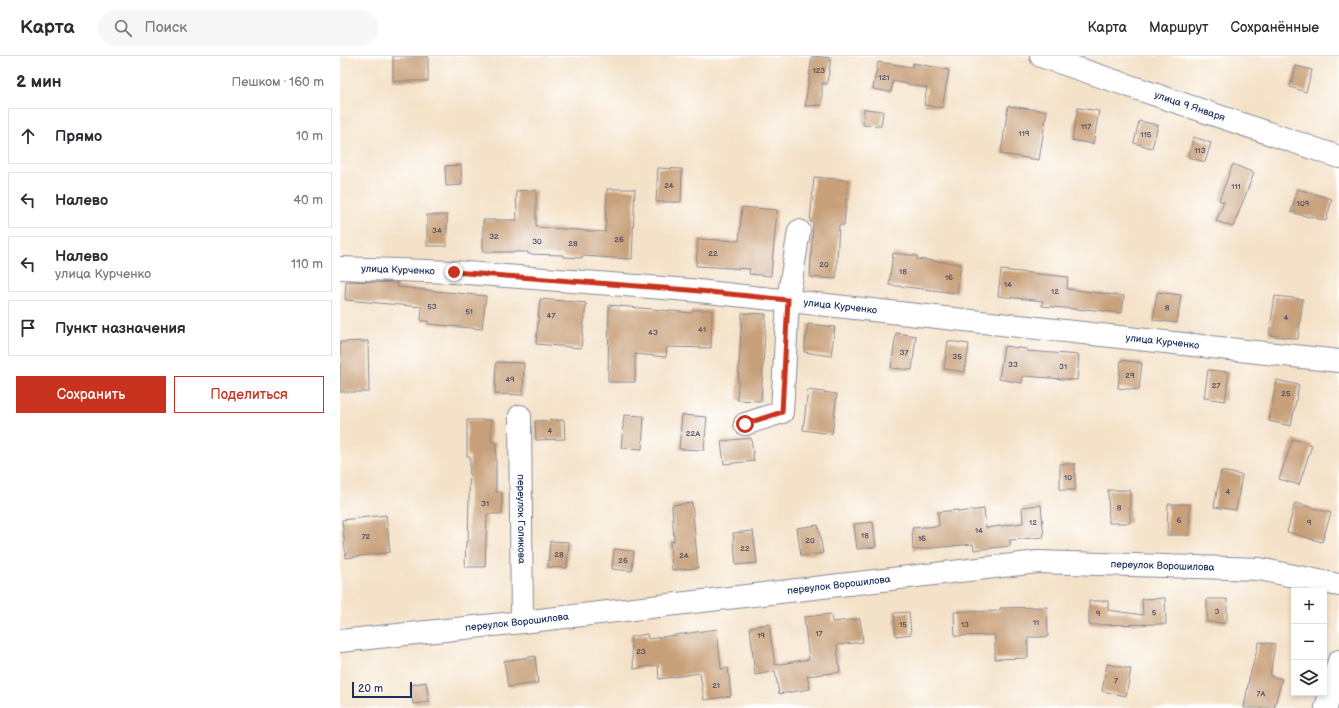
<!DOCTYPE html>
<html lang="ru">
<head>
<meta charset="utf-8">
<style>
	body { margin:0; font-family:"Balsamiq Sans",sans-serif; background:#f7f7f7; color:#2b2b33 }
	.controls { position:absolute; right:12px; bottom:12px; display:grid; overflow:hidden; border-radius:0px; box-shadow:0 2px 6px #0003 }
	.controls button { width:36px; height:36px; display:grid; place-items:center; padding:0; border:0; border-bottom:1px solid #e1e1e2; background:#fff; color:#2b2b33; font:20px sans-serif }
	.scale { position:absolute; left:12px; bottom:10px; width:60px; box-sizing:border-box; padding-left:4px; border:2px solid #1b2f5e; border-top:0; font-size:11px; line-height:14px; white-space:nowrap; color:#1b2f5e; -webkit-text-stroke:3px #fff; paint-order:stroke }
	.stop { position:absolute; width:12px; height:12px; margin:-9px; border:3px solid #c8321e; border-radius:50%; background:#fff }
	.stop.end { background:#c8321e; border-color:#fff; box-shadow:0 1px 4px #0008 }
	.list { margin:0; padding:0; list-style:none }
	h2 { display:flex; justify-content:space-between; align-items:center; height:52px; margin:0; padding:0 16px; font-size:17px }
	h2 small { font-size:13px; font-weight:400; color:#7c7c81 }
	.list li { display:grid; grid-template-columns:26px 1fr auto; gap:12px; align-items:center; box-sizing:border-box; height:56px; margin:0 8px 8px; padding:0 8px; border:1px solid #e1e1e2; border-radius:0px }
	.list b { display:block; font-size:15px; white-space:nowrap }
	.list p { margin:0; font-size:13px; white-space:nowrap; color:#7c7c81 }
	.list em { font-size:13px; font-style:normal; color:#7c7c81 }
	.actions { display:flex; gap:8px; padding:12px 16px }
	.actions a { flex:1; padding:9px 0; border:1px solid #c8321e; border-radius:0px; text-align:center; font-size:14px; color:#c8321e }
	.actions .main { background:#c8321e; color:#fff }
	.icon { flex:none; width:22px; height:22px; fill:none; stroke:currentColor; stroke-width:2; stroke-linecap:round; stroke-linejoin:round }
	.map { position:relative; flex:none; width:999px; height:652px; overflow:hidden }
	header { display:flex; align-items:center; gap:24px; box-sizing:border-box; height:56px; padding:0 20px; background:#fff; border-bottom:1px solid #e1e1e2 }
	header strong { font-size:19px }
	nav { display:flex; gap:22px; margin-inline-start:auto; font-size:14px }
	.search { width:280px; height:36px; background:#f7f7f7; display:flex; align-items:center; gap:10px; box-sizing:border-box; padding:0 14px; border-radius:22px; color:#7c7c81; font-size:15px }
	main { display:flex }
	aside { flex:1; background:#fff }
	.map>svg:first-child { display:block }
	.building { fill:#c8a079 }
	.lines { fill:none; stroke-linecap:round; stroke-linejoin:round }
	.minor-casing { stroke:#888893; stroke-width:24 }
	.minor { stroke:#fff; stroke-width:22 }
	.route { stroke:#c8321e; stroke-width:5 }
	.labels { text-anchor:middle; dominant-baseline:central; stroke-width:3; stroke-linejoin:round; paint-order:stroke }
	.number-label { font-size:8px; fill:#464b65 }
	.street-label { font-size:10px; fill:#1b2f5e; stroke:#fff }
</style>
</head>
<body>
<header>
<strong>Карта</strong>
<div class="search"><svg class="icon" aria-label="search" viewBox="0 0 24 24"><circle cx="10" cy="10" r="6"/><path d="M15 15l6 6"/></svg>Поиск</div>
<nav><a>Карта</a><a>Маршрут</a><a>Сохранённые</a></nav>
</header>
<main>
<aside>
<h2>2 мин<small>Пешком · 160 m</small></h2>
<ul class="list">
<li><svg class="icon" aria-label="ahead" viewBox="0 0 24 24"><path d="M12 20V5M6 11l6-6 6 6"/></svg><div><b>Прямо</b></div><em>10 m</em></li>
<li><svg class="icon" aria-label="left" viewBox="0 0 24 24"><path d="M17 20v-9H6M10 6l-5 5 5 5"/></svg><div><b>Налево</b></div><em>40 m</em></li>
<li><svg class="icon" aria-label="left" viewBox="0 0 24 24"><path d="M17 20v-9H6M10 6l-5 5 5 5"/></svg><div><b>Налево</b><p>улица Курченко</p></div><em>110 m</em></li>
<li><svg class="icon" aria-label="arrive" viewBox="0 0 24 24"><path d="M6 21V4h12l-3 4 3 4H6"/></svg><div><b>Пункт назначения</b></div></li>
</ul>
<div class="actions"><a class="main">Сохранить</a><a>Поделиться</a></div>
</aside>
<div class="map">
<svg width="999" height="652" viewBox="0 0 999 652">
	<rect width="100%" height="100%" fill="#fff"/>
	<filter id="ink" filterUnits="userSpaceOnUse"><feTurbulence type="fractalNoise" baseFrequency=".025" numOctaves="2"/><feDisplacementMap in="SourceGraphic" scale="8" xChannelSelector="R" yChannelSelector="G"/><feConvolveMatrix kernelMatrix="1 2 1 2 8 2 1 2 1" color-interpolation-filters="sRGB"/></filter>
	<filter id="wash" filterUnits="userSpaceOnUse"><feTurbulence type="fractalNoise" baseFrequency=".012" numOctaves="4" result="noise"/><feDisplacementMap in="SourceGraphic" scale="16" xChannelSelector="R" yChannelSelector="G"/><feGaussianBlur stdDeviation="0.9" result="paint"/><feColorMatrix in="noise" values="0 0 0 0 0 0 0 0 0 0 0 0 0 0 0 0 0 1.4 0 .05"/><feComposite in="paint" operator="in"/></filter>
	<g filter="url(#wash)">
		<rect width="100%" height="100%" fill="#f4e2c8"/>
		<g id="blocks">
			<g class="building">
				<rect x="53" y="0" width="35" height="25"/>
				<polygon points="472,0 491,2 487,28 482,27 482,49 465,50"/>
				<polygon points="538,6 572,11 573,7 609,14 602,52 584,49 587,32 553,25 551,36 533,33"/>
				<polygon points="956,10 972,14 966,36 950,31"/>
				<polygon points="668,50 707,55 699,104 661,98"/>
				<polygon points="738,52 759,55 753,88 732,84"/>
				<polygon points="524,53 543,55 541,70 523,69"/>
				<polygon points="799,65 818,69 812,92 794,87"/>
				<polygon points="854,81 871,87 865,106 848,101"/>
				<polygon points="893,108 914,117 893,171 876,165 884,146 879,144"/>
				<polygon points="121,109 122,129 106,130 105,110"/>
				<polygon points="318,112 342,113 341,146 316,146"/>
				<polygon points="474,121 508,124 504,169 499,169 496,223 470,221 473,166 470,166"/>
				<polygon points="267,133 295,133 292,203 242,200 242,202 223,201 223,199 188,198 188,196 143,196 143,164 177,164 176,135 196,134 196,171 265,176"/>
				<polygon points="958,133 992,143 986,165 970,160 969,161 951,156"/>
				<polygon points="402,151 437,154 431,220 409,218 410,213 356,210 358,183 399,185"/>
				<rect x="87" y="159" width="20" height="31"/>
				<polygon points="553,197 577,200 577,203 621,208 617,237 549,229"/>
				<polygon points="661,214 728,221 727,233 784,240 782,257 745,253 745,254 702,250 703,245 658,240"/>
				<polygon points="6,225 58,227 57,231 146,240 142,273 88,268 88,265 81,265 82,251 5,244"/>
				<polygon points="817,236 841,239 837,267 813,264"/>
				<polygon points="935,240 963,243 958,283 929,279"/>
				<polygon points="200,243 246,247 241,292 196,288"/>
				<polygon points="269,249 352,257 352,254 372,254 371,292 327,291 326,301 295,298 295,326 268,326"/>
				<polygon points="402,257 426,258 421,345 397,344"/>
				<polygon points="468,268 495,271 491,300 464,296"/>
				<polygon points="556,277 576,280 572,314 551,312"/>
				<polygon points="28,285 29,336 0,336 0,286"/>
				<polygon points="608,285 629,288 625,316 604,313"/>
				<polygon points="664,290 687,293 687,295 739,299 737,324 683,320 682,327 659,323"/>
				<polygon points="781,304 802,307 799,334 778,332"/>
				<polygon points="156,306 184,307 183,339 155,338"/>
				<polygon points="868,314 889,316 885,345 864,342"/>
				<polygon points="937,324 959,329 951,370 929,365"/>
				<polygon points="468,334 497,338 492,378 463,374"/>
				<polygon points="284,359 304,360 302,393 281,392"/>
				<polygon points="342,359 367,361 364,394 339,393"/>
				<polygon points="127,364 151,364 151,386 156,386 156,436 162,436 162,458 147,458 145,511 125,511 126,485 128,485 130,400 127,400"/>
				<polygon points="224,364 225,383 196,384 195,365"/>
				<polygon points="411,382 414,405 384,408 381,385"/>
				<polygon points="953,383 972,389 959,429 939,423"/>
				<rect x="720" y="408" width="15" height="26"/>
				<polygon points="881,415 902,419 896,454 874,451"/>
				<polygon points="768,434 790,434 790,467 769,467"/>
				<polygon points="352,447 358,512 332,514 330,486 334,485 332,449"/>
				<polygon points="955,447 991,457 982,486 947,476"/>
				<polygon points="828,448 850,448 849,479 827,479"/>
				<polygon points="701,449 704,481 670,484 670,490 634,494 633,488 573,494 572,472 599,470 598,456 618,454 618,456 644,453 646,472 683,467 682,451"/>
				<polygon points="46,459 50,496 6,502 2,464"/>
				<polygon points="533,466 536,491 517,493 514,468"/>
				<polygon points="478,469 483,497 461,500 457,472"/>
				<polygon points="413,475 417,507 396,509 393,477"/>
				<polygon points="210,485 229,486 227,512 208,511"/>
				<polygon points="274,493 294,495 292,515 272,513"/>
				<polygon points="825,542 826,568 749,569 749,545 768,545 768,554 803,559 802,543"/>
				<polygon points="867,543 887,543 887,567 867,566"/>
				<polygon points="707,551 708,581 688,581 688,602 655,603 655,579 615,580 614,556 660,555 660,552"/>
				<polygon points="569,556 571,578 556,580 554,557"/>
				<polygon points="491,558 492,566 520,563 523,586 497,589 500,616 467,620 470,633 439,638 435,615 415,619 410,571 429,568 435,609 469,603 464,561"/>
				<polygon points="377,573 381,613 388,612 391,640 364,644 360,617 319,623 318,609 294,613 290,581 307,578 308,583"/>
				<polygon points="919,586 935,588 930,620 942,623 934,652 904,652 909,623"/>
				<polygon points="195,600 198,627 168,631 164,605"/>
				<polygon points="767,608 791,613 786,640 762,635"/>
				<polygon points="86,626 89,646 73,648 70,629"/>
			</g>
		</g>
	</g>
	<g filter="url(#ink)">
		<use href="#blocks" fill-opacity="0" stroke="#888893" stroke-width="1"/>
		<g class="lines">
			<defs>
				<g id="minor">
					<path id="s1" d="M701 0 999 101"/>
					<path id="s2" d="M0 212 114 216 349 234 999 305"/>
					<path id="s3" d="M180 360 182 566"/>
					<polyline points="405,368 442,356 448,244 459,175"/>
					<path id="s4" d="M0 585 182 566 698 506 919 513 999 529"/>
					<polyline points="986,652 999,605"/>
				</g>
			</defs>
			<use href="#minor" class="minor-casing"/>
			<use href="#minor" class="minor"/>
		</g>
	</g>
	<g class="lines" filter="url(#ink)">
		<polyline class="route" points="114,216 349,234 448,244 442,356 405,368"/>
	</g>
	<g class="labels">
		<g class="number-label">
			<text x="479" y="14">123</text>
			<text x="544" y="21">121</text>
			<text x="746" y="70">117</text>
			<text x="684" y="77">119</text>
			<text x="806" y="78">115</text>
			<text x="860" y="94">113</text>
			<text x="329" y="129">24</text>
			<text x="896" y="130">111</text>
			<text x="963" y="147">109</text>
			<text x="97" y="174">34</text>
			<text x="154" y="180">32</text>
			<text x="279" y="183">26</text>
			<text x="197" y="185">30</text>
			<text x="233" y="187">28</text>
			<text x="373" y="197">22</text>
			<text x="484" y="208">20</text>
			<text x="563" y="215">18</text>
			<text x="609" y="221">16</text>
			<text x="668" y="228">14</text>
			<text x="715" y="235">12</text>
			<text x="92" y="250">53</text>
			<text x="827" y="251">8</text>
			<text x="129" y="255">51</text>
			<text x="211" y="259">47</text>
			<text x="946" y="261">4</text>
			<text x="362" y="273">41</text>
			<text x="313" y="276">43</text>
			<text x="564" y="296">37</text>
			<text x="617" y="300">35</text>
			<text x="673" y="308">33</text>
			<text x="723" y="310">31</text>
			<text x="790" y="319">29</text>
			<text x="170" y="323">49</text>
			<text x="876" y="329">27</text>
			<text x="946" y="337">25</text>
			<text x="210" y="374">4</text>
			<text x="353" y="377">22А</text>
			<text x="728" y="421">10</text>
			<text x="888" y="435">4</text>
			<text x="145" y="447">31</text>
			<text x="779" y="451">8</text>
			<text x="839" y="464">6</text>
			<text x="693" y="466">12</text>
			<text x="969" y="466">9</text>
			<text x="639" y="474">14</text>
			<text x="525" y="479">18</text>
			<text x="26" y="480">72</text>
			<text x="582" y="482">16</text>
			<text x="470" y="484">20</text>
			<text x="405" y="492">22</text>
			<text x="219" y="498">28</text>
			<text x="344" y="499">24</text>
			<text x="283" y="504">26</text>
			<text x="877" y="555">3</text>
			<text x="814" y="556">5</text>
			<text x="758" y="557">9</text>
			<text x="696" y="566">11</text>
			<text x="563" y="568">15</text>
			<text x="625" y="568">13</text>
			<text x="479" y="577">17</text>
			<text x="421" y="579">19</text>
			<text x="301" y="595">23</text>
			<text x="776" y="624">7</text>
			<text x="376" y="629">21</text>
			<text x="921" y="637">7А</text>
		</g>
		<g class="street-label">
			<text stroke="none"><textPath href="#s1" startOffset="157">улица 9 Января</textPath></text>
			<text stroke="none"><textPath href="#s2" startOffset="58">улица Курченко</textPath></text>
			<text stroke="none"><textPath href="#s2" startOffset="502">улица Курченко</textPath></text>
			<text stroke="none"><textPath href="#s2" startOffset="826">улица Курченко</textPath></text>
			<text stroke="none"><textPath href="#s3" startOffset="103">переулок Голикова</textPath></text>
			<text stroke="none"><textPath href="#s4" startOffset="827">переулок Ворошилова</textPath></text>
			<text stroke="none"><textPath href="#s4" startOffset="502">переулок Ворошилова</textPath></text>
			<text stroke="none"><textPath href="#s4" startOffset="178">переулок Ворошилова</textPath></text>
		</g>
	</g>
</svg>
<div class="controls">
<button>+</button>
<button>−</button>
<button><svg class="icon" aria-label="layers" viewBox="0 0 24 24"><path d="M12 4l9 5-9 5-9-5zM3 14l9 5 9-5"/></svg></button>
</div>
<div class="scale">20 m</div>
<div class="stop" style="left:405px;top:368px"></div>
<div class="stop end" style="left:114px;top:216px"></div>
</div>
</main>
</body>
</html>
